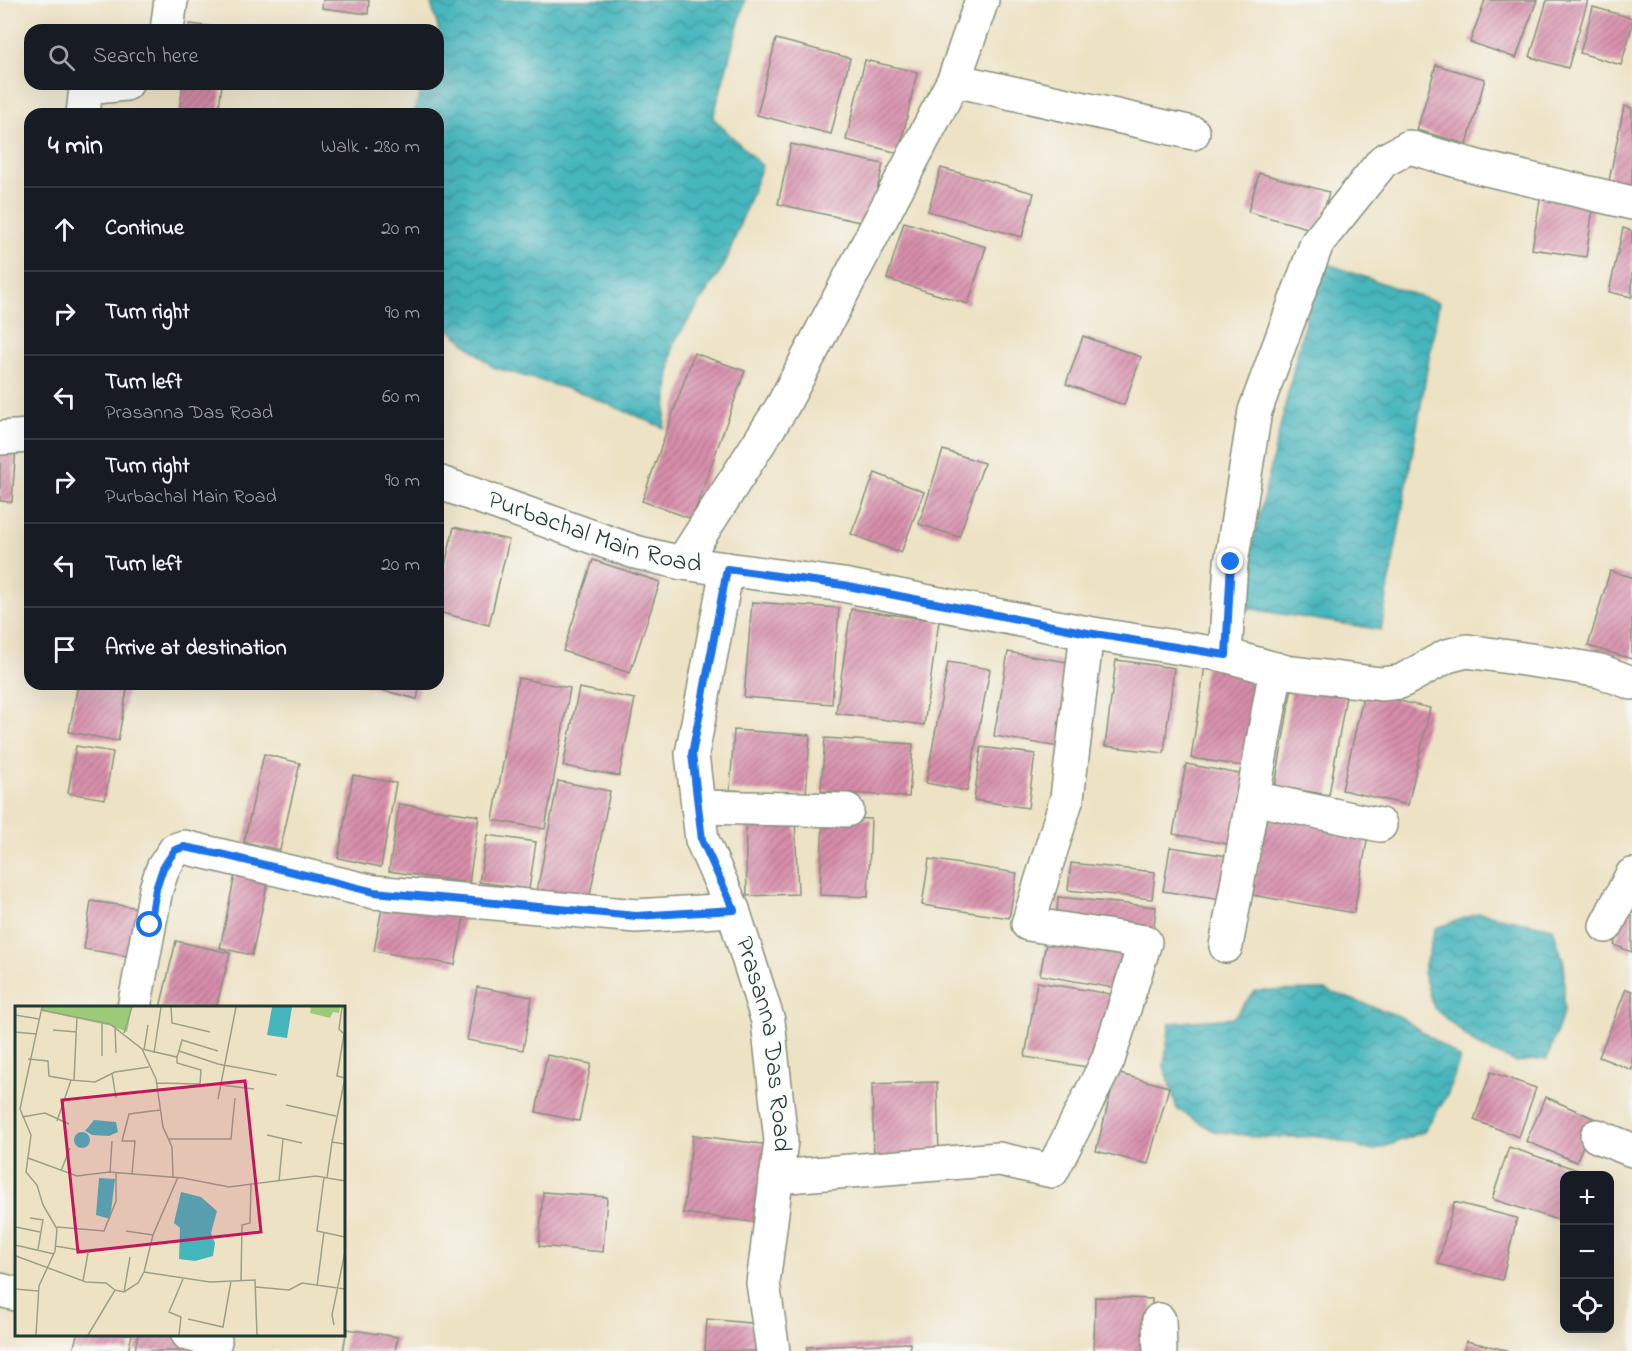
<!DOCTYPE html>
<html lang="en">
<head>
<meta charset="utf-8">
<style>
	body { margin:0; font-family:"Indie Flower",sans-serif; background:#242831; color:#f1f3f6 }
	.controls { position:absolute; right:18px; bottom:18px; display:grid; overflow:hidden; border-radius:12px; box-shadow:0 6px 24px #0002 }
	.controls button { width:54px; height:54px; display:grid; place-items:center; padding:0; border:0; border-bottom:2px solid #363941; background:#171b24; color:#f1f3f6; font:30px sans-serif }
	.stop { position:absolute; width:18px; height:18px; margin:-14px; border:4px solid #1a73e8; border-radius:50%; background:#fff }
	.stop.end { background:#1a73e8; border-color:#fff; box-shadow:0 2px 6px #0008 }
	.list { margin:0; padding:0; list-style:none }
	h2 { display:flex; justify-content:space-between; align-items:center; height:78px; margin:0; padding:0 24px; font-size:26px }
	h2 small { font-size:20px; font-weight:400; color:#9ea1a6 }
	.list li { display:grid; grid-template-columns:39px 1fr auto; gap:18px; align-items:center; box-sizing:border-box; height:84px; padding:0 24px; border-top:2px solid #363941 }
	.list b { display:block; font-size:22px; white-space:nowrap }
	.list p { margin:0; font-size:20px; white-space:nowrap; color:#9ea1a6 }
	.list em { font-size:20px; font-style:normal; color:#9ea1a6 }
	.icon { flex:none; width:33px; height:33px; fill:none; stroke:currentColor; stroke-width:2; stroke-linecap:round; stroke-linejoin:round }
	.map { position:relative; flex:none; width:1632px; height:1351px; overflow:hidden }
	.search { position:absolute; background:#171b24; box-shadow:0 6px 24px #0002; left:24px; top:24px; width:420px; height:66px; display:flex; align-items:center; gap:15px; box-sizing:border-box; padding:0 21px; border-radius:18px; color:#9ea1a6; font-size:22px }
	.panel { position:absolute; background:#171b24; box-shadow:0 6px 24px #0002; left:24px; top:108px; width:420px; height:582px; border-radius:18px }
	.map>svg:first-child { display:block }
	.water { fill:url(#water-waves); stroke:#327a78; stroke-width:1.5 }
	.building { fill:url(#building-hatch) }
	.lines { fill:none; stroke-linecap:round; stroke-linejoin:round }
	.minor-casing { stroke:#86907c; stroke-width:36 }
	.minor { stroke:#fff; stroke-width:33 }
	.route { stroke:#1a73e8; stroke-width:8 }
	.labels { text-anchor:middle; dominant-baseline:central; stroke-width:6; stroke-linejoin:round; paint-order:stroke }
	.street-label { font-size:26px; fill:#1f3d34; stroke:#f6f6f2 }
	.inset-road { fill:none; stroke:#9ba08a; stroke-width:1.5 }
	.view { fill:#c2185b; fill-opacity:0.15; stroke:#c2185b; stroke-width:3 }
	.inset-edge { fill:none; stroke:#1f3d34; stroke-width:3 }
</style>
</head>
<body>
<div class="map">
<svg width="1632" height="1351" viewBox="0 0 1632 1351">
	<defs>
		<pattern id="water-waves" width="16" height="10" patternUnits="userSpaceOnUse" patternTransform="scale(1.5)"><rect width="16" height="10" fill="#46b6bd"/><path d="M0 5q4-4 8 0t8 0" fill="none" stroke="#3a959a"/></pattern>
		<pattern id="building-hatch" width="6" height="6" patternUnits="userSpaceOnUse" patternTransform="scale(1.5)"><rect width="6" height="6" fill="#d78daa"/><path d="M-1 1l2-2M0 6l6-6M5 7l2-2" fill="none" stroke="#ae748b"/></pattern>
	</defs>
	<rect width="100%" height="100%" fill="#f6f6f2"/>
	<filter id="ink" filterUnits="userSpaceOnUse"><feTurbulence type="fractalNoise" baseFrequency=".0167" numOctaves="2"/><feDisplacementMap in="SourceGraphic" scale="12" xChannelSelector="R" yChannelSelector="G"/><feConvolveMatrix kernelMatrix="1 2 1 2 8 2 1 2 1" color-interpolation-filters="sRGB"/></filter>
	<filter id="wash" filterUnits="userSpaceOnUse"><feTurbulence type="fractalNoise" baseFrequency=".008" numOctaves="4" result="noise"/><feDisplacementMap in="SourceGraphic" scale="24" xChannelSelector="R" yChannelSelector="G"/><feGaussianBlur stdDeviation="1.35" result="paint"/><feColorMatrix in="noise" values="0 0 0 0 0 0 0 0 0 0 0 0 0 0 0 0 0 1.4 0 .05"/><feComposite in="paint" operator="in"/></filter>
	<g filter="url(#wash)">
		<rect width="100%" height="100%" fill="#ede2c4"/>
		<g class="water">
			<polygon points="430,0 745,0 713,118 762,166 725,264 673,344 664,428 582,393 493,367 444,325 438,316 438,114 412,114 424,84 438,84 438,51 442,42"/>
			<polygon points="1319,261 1439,303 1381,630 1238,607"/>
			<polygon points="1480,913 1553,928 1564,964 1564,1011 1547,1059 1515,1062 1477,1045 1434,1008 1423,973 1435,928"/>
			<polygon points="1325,990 1399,1016 1460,1058 1448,1094 1424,1132 1373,1151 1323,1136 1264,1138 1214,1131 1177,1109 1164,1066 1170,1023 1233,1018 1255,991"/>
		</g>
		<g id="blocks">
			<g class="building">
				<polygon points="323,0 369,0 368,14 322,8"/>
				<polygon points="1485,0 1537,0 1516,58 1470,42"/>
				<polygon points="1547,0 1588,0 1568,68 1530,57"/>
				<polygon points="1593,7 1632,18 1632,27 1621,65 1580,53"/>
				<polygon points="190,24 230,29 230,30 189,30"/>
				<polygon points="776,39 850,58 831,134 757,115"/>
				<polygon points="865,60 917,72 899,153 846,140"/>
				<polygon points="1436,65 1485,79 1467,144 1417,130"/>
				<polygon points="183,84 222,84 218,114 179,114"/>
				<polygon points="1624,106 1632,108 1632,186 1609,181"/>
				<polygon points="791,144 883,164 869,224 778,204"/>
				<polygon points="941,168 1034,193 1022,237 928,211"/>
				<polygon points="1259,173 1329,192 1319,231 1248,212"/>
				<polygon points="1541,194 1594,201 1586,257 1532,249"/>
				<polygon points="904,222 986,247 968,304 887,279"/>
				<polygon points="1623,228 1632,231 1632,297 1609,292"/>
				<polygon points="1083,336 1141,357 1124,405 1066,384"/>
				<polygon points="694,353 745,371 692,519 642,501"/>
				<polygon points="0,443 16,445 12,502 0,501"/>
				<polygon points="943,450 984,463 959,537 919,524"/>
				<polygon points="875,473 924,492 901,553 851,534"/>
				<polygon points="454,527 509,540 489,625 438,612 438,594"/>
				<polygon points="593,560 660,582 630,673 563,651"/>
				<polygon points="1610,571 1632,577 1632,659 1588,646"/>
				<polygon points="752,602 839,608 832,704 744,697"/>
				<polygon points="851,609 939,621 924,725 836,713"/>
				<polygon points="1008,652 1079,664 1065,748 994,736"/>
				<polygon points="1116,660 1174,668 1164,753 1105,746"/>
				<polygon points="948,662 990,669 967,791 926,783"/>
				<polygon points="1205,666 1269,676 1256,768 1191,758"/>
				<polygon points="518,678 570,688 545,829 493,820"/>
				<polygon points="1293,681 1347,690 1329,795 1275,786"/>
				<polygon points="78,684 128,684 118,741 69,732"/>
				<polygon points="357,684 420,684 417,699"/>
				<polygon points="579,688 635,699 619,776 563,766"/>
				<polygon points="1364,693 1430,708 1408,805 1342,790"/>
				<polygon points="734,730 810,735 806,795 730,790"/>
				<polygon points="825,738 913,744 909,797 821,791"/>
				<polygon points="76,746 113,752 105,799 68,793"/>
				<polygon points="981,747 1035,754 1028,808 974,800"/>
				<polygon points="264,754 300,763 280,850 244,842"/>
				<polygon points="1186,764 1251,776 1238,846 1173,834"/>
				<polygon points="353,775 396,783 381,867 338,858"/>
				<polygon points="558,781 610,791 589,900 537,891"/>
				<polygon points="399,804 479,816 469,883 389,871"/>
				<polygon points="1269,805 1370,824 1354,913 1252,895"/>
				<polygon points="795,816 798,894 747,896 745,817"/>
				<polygon points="823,817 871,819 868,897 820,895"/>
				<polygon points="487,835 536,842 529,889 479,882"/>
				<polygon points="1170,847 1240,858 1234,902 1163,891"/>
				<polygon points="929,859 1017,873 1009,918 922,905"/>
				<polygon points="1071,863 1155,872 1152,899 1068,890"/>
				<polygon points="237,865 270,872 252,955 220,948"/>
				<polygon points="1058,897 1156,907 1153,936 1056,927"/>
				<polygon points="1632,900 1632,952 1614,945"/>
				<polygon points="91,901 147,909 139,958 84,949"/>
				<polygon points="383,902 464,917 455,965 374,951"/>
				<polygon points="1048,932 1127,947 1119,989 1040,975"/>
				<polygon points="176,941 230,953 216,1008 160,1008"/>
				<polygon points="1037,982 1111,994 1099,1069 1025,1057"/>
				<polygon points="477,987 532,997 523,1050 467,1040"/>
				<polygon points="1626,989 1632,991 1632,1070 1599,1057"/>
				<polygon points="547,1055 591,1064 579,1121 536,1112"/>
				<polygon points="1491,1072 1536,1088 1519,1137 1474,1120"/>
				<polygon points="1116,1073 1169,1087 1148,1164 1096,1151"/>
				<polygon points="937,1082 939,1157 874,1159 872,1084"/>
				<polygon points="1546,1097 1595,1119 1576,1162 1526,1141"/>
				<polygon points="693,1135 777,1146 767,1224 683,1213"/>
				<polygon points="1509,1147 1581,1171 1579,1176 1564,1176 1564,1222 1492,1199"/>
				<polygon points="543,1192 607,1197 603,1252 539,1246"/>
				<polygon points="1454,1202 1517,1218 1502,1280 1438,1264"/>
				<polygon points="1095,1297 1152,1299 1151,1351 1094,1351"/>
				<polygon points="707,1319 761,1324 759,1351 705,1351"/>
				<polygon points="347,1329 398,1337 395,1351 343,1351"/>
				<polygon points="77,1334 131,1334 132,1335 128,1351 73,1351"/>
				<polygon points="138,1334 169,1334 205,1342 203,1351 135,1351"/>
				<polygon points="1466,1341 1507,1350 1507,1351 1464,1351"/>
				<polygon points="910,1343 910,1351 807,1351 807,1347"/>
			</g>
		</g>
	</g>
	<g filter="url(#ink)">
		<use href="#blocks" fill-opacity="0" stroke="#86907c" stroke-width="1.5"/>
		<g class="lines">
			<defs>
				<g id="minor">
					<polyline points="167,30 171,0"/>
					<polyline points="954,80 1193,133"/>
					<polyline points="83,114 86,88 126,84"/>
					<polyline points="0,438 30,436"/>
					<path id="s1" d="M438 482 635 552 682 563 843 585 1087 633 1225 655 1286 672 1381 684 1400 682 1447 656 1467 651 1572 666 1600 671 1632 683"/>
					<polyline points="682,563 782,407 954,80 982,0"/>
					<path id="s2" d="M727 569 692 754 702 840 733 910 768 1021 781 1141 763 1283 773 1351"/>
					<polyline points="1225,655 1231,563 1255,411 1317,243 1383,161 1409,147 1478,167 1632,203"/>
					<polyline points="1253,798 1380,825"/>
					<polyline points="698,807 847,810"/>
					<polyline points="1606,926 1632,875"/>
					<polyline points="1226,946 1276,669"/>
					<polyline points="134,1008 156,889 163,868 175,850 184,847 374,892 636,916 733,910"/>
					<polyline points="1597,1136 1632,1150"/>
					<polyline points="776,1177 999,1159 1052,1171 1108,1060 1145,942 1028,924 1067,798 1087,633"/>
					<polyline points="0,1290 16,1294"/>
					<polyline points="1159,1320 1160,1351"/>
					<polyline points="188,1334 215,1341"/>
				</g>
			</defs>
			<use href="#minor" class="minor-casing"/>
			<use href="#minor" class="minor"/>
		</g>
	</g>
	<g class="lines" filter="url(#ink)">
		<polyline class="route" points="150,925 156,889 163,868 175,850 184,847 220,854 374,892 636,916 734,910 702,840 692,754 727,569 843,585 1088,633 1226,655 1231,562"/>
	</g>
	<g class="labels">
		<g class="street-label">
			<text stroke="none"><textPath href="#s1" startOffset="165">Purbachal Main Road</textPath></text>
			<text stroke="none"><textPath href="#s2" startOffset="490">Prasanna Das Road</textPath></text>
		</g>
	</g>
	<g transform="translate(15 1006)">
		<rect width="330" height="330" fill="#ede2c4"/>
		<path d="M27 1H117L112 26 97 20 27 5ZM296 1H325L324 7 318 6 315 12 295 7Z" fill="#9dca78"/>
		<path d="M257 1H277L272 32 252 29ZM79 114 101 116 103 126 94 130 77 129 70 125ZM59 134a8 8 0 1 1 16 0a8 8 0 1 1-16 0ZM84 172 100 173 95 213 81 209ZM166 186 186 191 202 205 196 227 200 237 198 250 180 255 164 253 165 222 159 217Z" fill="#46b6bd"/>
		<path class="inset-road" d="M156 1 157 17 195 26M26 4 95 18 127 43 141 73 148 121 157 141 158 171M0 9 24 13M87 16V50M100 20 101 47M38 24 62 26M0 26 21 28M109 27 117 1M127 43 162 51 164 45 203 58 262 69M129 44 133 19M164 45 167 34 203 45M139 47 146 1M13 53 33 55 34 70 56 74M97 67 101 92M59 74 62 10M142 77 185 78 186 64 162 57V51M206 79 239 83M203 93 221 1M271 99 321 110M7 111 30 107 54 118M42 115 56 74 80 76 100 66 134 61M252 129 287 137M153 133H216L220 92M317 136 330 72 322 70 329 28 324 23 327 1M13 152 62 170 94 166 168 172 214 181 301 170 330 175M46 165 55 142M95 167 97 135M117 168 120 135H107L114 108 145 104M309 171 302 225 330 231M312 172 317 136 330 138M264 175 268 133M15 212 28 214 23 243M1 221 25 226M42 221 89 225 101 195V167M111 225 138 229M0 239 39 248M40 240 76 246M1 250 71 276 91 277 100 284M129 266 195 276 240 274 242 329M68 275 73 247M226 275 227 219 235 217 236 178M302 280 309 226M241 281 274 284 287 277 330 283M0 283 23 285M109 286 115 251M173 313 208 321 216 275M319 319 317 309 330 246M21 329 24 280 40 245 42 223 28 199 22 179 11 166 16 129 5 103 27 1M73 329 100 284 109 286 123 277 129 266 138 229 163 171M164 329 166 311 154 306 168 273"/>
		<path class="view" d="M230 75 246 226 63 246 47 94Z"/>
		<rect width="330" height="330" class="inset-edge"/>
	</g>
</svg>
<div class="controls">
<button>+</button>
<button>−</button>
<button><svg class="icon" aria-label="locate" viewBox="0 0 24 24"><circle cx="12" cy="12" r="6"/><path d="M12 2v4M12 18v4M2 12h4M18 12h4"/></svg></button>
</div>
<div class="stop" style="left:150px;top:925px"></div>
<div class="stop end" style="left:1231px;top:562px"></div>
<div class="search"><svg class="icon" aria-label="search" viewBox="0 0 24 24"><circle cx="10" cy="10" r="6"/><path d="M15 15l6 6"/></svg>Search here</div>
<section class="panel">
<h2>4 min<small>Walk · 280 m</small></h2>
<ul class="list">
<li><svg class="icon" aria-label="ahead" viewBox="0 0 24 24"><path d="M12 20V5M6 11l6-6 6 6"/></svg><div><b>Continue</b></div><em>20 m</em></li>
<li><svg class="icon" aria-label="right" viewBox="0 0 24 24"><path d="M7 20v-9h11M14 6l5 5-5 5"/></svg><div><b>Turn right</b></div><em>90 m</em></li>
<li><svg class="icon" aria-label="left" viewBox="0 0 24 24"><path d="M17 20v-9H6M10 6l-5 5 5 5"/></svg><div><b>Turn left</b><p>Prasanna Das Road</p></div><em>60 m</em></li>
<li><svg class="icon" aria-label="right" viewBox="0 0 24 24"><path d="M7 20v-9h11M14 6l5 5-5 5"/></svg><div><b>Turn right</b><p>Purbachal Main Road</p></div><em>90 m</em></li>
<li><svg class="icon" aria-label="left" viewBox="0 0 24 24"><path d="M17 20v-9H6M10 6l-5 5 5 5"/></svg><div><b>Turn left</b></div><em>20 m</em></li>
<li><svg class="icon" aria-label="arrive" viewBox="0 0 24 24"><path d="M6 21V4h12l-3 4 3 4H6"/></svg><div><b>Arrive at destination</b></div></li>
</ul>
</section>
</div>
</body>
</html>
